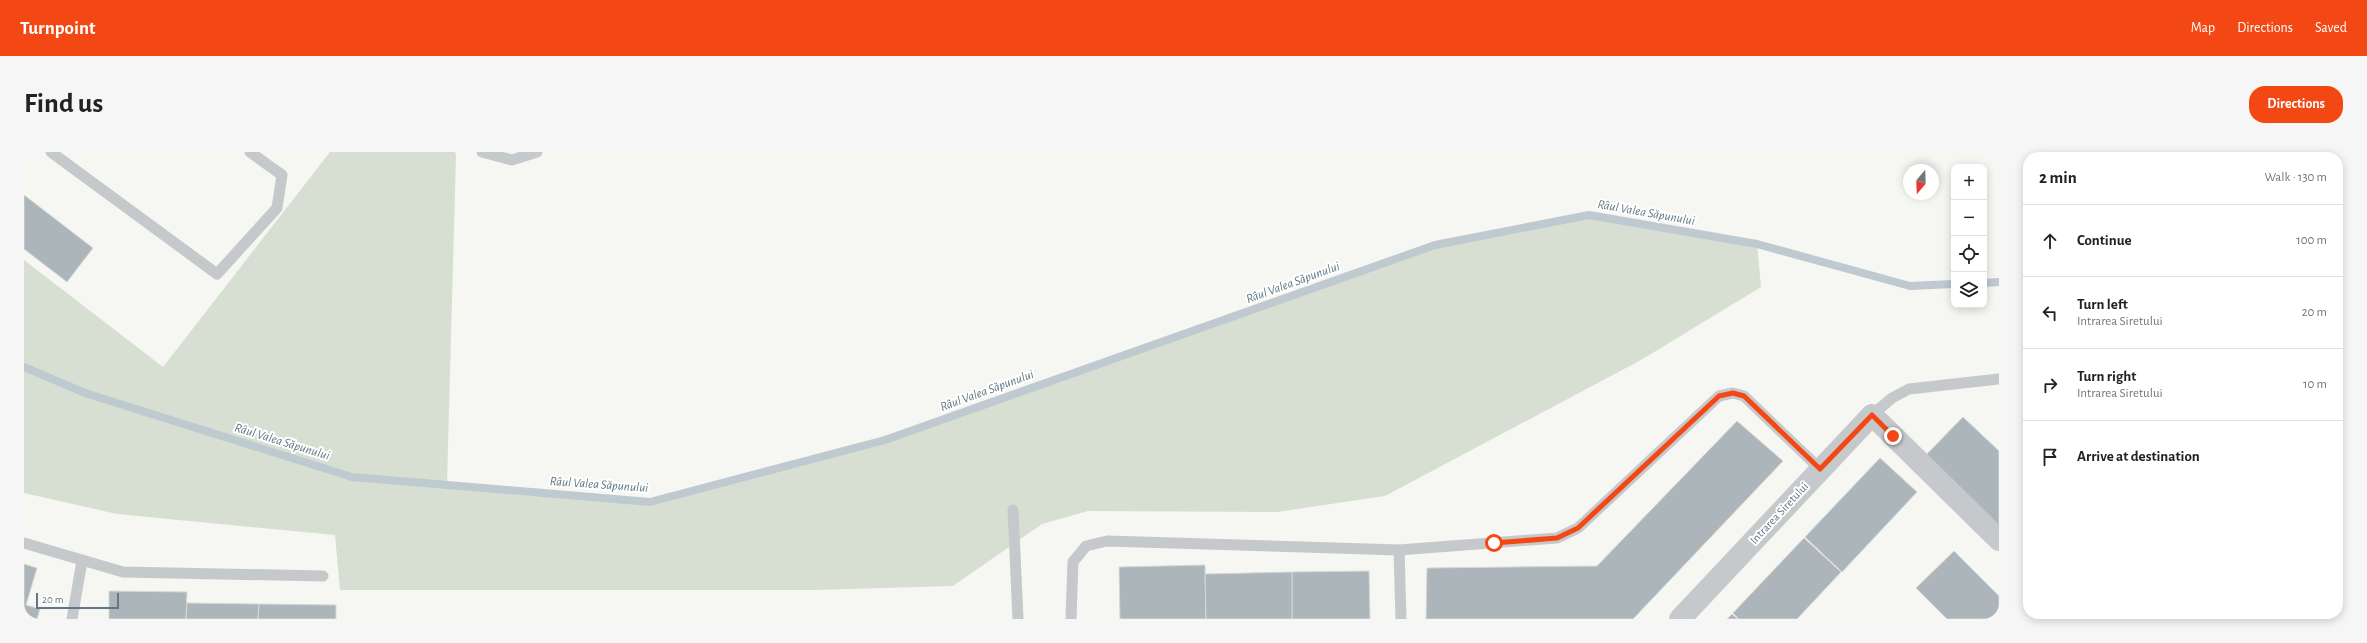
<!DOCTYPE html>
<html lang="en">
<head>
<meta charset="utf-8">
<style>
	body { margin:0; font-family:"Alegreya Sans",sans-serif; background:#f6f6f6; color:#222 }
	.controls { position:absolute; right:12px; top:12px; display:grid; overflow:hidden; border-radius:8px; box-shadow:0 2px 10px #0003 }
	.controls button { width:36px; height:36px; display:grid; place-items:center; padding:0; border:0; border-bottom:1px solid #e0e0e0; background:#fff; color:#222; font:20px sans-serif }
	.compass { position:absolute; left:1879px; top:12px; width:36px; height:36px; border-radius:50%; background:#fff; box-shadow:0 2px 10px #0003; rotate:199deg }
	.scale { position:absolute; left:12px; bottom:10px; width:83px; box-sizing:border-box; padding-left:4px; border:2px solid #627686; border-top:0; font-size:11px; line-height:14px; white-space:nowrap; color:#627686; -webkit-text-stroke:3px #fff; paint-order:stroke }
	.stop { position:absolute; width:12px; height:12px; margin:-9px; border:3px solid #f44814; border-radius:50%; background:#fff }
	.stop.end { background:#f44814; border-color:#fff; box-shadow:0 1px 4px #0008 }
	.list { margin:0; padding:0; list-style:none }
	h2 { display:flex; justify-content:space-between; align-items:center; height:52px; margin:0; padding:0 16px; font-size:17px }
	h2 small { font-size:13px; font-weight:400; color:#767676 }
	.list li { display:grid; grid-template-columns:26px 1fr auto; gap:12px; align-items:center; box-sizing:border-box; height:72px; padding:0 16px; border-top:1px solid #e0e0e0 }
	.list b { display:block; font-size:15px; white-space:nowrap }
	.list p { margin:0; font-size:13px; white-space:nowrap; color:#767676 }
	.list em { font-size:13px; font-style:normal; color:#767676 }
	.icon { flex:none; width:22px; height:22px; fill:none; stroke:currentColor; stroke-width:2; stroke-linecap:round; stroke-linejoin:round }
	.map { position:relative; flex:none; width:1975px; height:467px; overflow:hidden; border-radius:16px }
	header { display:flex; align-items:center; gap:24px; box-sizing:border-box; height:56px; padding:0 20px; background:#f44814; color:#fff }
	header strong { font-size:19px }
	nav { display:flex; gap:22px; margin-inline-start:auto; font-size:14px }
	.intro { display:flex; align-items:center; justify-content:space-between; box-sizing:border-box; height:96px; padding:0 24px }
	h1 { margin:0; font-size:28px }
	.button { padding:10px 18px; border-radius:16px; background:#f44814; color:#fff; font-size:14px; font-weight:700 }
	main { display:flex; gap:24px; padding:0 24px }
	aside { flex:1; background:#fff; border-radius:16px; box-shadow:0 2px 10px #0003 }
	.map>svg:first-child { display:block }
	.green { fill:#d7dfd3 }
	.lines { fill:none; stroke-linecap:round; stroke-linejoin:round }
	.stream { stroke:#becacf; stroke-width:8 }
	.building { fill:#acb5ba; stroke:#d7d7d5 }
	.lane { stroke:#c5c9cc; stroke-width:11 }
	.street { stroke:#c5c9cc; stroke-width:22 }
	.route { stroke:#f44814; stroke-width:5 }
	.labels { text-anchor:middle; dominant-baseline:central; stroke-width:4; stroke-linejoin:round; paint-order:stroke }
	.street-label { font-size:12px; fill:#627686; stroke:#fff }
	.water-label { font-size:13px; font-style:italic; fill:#5e7983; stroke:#fff }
</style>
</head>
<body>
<header>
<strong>Turnpoint</strong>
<nav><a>Map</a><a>Directions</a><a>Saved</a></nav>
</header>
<div class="intro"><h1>Find us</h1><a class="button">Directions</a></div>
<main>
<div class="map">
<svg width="1975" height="467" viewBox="0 0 1975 467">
	<rect width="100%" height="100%" fill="#f6f6f2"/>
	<polygon class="green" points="306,0 431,0 432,3 423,332 625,350 861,288 1411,93 1565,63 1733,92 1737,135 1617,208 1361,344 1253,360 1064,359 1018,372 929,434 789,438 316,438 311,383 93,362 0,341 0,108 139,215"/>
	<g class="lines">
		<g class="stream">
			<polyline points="1960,131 1975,130"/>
			<polyline points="0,215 61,241 328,325 626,350 861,288 1411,93 1565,63 1733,92 1886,134 1930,132"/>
		</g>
	</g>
	<g class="building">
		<polygon points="0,43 69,96 43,130 0,97"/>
		<polygon points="1939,265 1975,299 1975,375 1901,304"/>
		<polygon points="1713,269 1759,309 1609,467 1402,467 1403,416 1573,414"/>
		<polygon points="1856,306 1893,340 1818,420 1781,385"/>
		<polygon points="1780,386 1817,420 1773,467 1715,467 1709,461"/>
		<polygon points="1930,399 1975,444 1975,458 1966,467 1923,467 1892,436"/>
		<polygon points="0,412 13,416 2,453 16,457 13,467 0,467"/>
		<polygon points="1181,413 1182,467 1096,467 1095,415"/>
		<polygon points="1345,419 1346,467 1268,467 1268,420"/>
		<polygon points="1268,420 1268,467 1182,467 1181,422"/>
		<polygon points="85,439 163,440 162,467 85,467"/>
		<polygon points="163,451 235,452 234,467 162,467"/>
		<polygon points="235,452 312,453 312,467 234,467"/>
		<polygon points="1975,459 1975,467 1967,467"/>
		<polygon points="1708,462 1714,467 1703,467"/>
	</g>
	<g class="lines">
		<g class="lane">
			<polyline points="27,0 193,122 253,56 258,23 226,0"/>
			<polyline points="458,0 488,8 513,0"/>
			<polyline points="1848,263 1868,246 1885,237 1975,227"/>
			<polyline points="989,358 994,467"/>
			<polyline points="0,391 99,420 299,424"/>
			<polyline points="1375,398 1377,467"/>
			<polyline points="48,467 58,409"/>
			<polyline points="1047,467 1049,410 1062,394 1083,389 1375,398 1533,386 1554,376 1695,244 1709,241 1720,244 1796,317"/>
		</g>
		<polyline class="street" points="1656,467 1848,263 1975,388"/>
	</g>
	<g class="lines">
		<polyline class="route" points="1470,391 1533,386 1554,376 1695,244 1709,241 1720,244 1796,317 1848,263 1869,284"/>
	</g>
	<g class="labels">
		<g class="street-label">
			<text transform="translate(1755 361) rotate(-47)">Intrarea Siretului</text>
		</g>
		<g class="water-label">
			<text transform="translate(1622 61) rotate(10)">Râul Valea Săpunului</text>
			<text transform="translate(1269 131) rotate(-20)">Râul Valea Săpunului</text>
			<text transform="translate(963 239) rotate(-20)">Râul Valea Săpunului</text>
			<text transform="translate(258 290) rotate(17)">Râul Valea Săpunului</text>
			<text transform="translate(575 333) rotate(4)">Râul Valea Săpunului</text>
		</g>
	</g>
</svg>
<div class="controls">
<button>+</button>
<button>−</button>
<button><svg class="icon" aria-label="locate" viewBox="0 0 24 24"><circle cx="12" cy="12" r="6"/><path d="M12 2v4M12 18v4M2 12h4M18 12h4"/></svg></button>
<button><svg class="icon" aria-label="layers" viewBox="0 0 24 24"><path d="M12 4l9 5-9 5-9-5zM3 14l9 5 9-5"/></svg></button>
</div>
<svg class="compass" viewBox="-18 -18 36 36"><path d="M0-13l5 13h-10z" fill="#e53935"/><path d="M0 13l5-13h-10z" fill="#767676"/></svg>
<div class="scale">20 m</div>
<div class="stop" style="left:1470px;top:391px"></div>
<div class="stop end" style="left:1869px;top:284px"></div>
</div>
<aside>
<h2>2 min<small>Walk · 130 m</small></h2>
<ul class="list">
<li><svg class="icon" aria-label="ahead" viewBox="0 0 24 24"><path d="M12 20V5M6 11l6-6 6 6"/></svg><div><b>Continue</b></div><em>100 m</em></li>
<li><svg class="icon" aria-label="left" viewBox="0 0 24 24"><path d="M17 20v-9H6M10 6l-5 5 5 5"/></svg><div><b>Turn left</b><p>Intrarea Siretului</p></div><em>20 m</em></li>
<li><svg class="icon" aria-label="right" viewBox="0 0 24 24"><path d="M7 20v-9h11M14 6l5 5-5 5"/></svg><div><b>Turn right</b><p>Intrarea Siretului</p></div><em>10 m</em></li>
<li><svg class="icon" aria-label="arrive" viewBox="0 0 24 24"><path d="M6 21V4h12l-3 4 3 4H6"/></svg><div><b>Arrive at destination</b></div></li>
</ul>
</aside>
</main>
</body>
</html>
